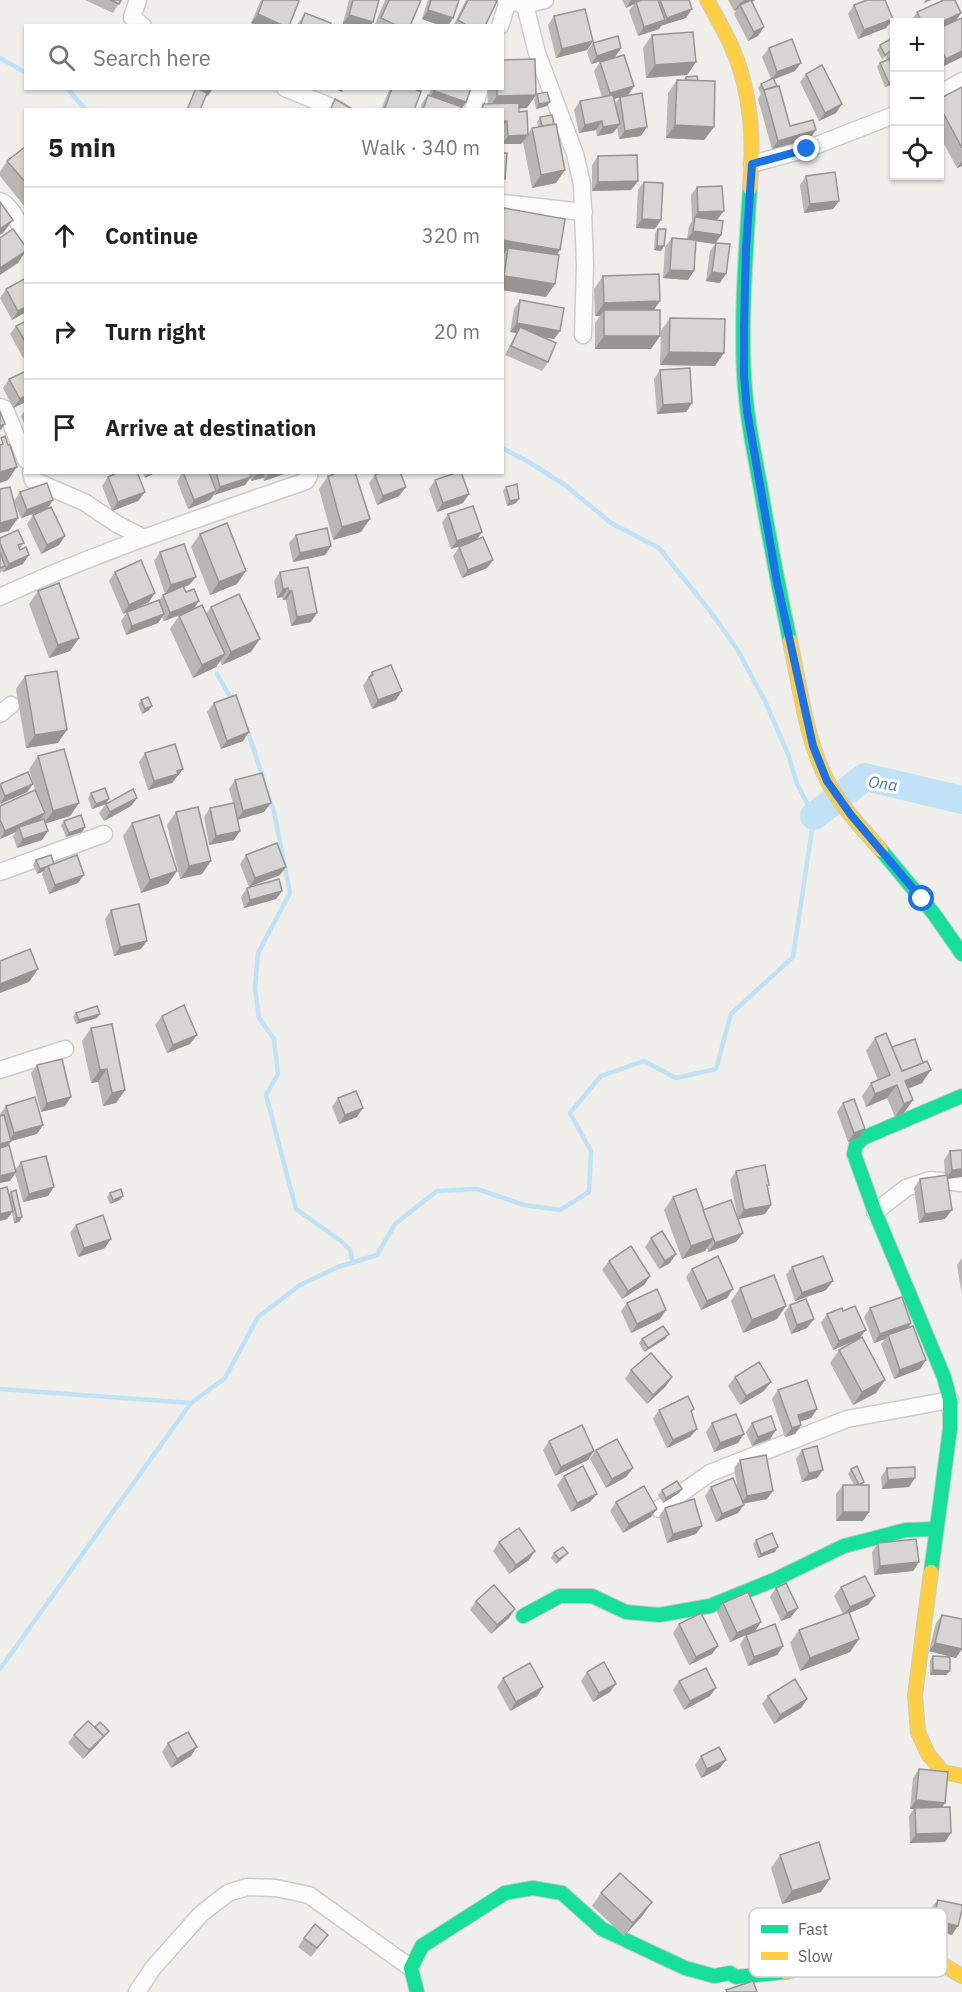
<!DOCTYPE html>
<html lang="en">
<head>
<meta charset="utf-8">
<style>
	body { margin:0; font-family:"IBM Plex Sans",sans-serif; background:#f6f6f6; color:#222 }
	.controls { position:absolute; right:18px; top:18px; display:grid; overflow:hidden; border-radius:0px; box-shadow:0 2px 4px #0004 }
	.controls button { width:54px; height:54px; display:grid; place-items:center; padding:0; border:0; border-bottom:2px solid #e0e0e0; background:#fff; color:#222; font:30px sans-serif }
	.stop { position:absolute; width:18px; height:18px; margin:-14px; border:4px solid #1a73e8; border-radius:50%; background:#fff }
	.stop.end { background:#1a73e8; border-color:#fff; box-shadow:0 2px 6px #0008 }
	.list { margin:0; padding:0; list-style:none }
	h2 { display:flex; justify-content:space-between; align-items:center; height:78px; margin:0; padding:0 24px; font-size:26px }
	h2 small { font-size:20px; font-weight:400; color:#767676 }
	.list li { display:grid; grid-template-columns:39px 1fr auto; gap:18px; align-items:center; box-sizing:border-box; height:96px; padding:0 24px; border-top:2px solid #e0e0e0 }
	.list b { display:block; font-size:22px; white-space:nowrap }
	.list em { font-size:20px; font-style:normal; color:#767676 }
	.icon { flex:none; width:33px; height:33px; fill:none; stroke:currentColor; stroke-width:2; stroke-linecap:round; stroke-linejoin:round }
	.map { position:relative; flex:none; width:962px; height:1992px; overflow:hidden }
	.search { position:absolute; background:#fff; box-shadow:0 2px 4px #0004; left:24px; top:24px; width:480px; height:66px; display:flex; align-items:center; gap:15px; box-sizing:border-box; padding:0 21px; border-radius:0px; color:#767676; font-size:22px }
	.panel { position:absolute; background:#fff; box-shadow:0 2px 4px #0004; left:24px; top:108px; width:480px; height:366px; border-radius:0px }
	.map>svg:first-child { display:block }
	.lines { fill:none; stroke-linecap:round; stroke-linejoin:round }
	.stream { stroke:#c1e1f6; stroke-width:4.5 }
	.river { stroke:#c1e1f6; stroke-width:28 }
	.street-casing { stroke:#cbcccc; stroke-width:19 }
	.fast-casing { stroke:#cacacb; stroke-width:16 }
	.slow-casing { stroke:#cacacb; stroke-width:16 }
	.street { stroke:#fdfcfc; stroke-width:16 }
	.fast { stroke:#16e098; stroke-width:14 }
	.slow { stroke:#ffcf43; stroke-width:14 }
	.wall { fill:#b8b7b5; fill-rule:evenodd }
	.shaded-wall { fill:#969594 }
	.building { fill:#d6d5d3; stroke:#969594; stroke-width:1.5 }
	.route { stroke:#1a73e8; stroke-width:8 }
	.labels { text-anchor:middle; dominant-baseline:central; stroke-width:6; stroke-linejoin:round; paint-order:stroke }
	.water-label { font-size:16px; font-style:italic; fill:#4676a6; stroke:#fff }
	.key { fill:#fff; stroke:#cfd0d2; stroke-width:1.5 }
	.key-label { font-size:16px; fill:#5f6368 }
</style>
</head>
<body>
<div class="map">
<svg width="962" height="1992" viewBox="0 0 962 1992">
	<rect width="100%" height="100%" fill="#efeeea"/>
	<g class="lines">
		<g class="stream">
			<polyline points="0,58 26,73"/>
			<polyline points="67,88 86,110"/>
			<polyline points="217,674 232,700"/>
			<polyline points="247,729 263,778"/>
			<polyline points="267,792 274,812 290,893 258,953 255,988 259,1018 274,1039 278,1074 266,1095 296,1209 341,1241 350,1250 353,1263"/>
			<polyline points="0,1389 191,1403"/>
			<polyline points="0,1669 191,1403 225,1378 258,1317 300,1285 338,1267 377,1255 395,1224 437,1191 477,1189 524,1205 560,1210 589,1192 591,1151 570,1113 601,1076 644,1061 676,1078 716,1069 731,1014 793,957 814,816 797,784 788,754 765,701 737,649 710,611 659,548 611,523 565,485 527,461 502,448"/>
		</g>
		<polyline class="river" points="814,816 865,777 962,800"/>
		<defs>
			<g id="street">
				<polyline points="138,0 132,17 143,26"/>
				<polyline points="506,0 525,5 545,0"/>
				<polyline points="525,5 537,53 575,154 582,184 585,265 583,335"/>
				<polyline points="500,26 508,1"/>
				<polyline points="285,88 339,110"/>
				<polyline points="940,94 962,81"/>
				<polyline points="473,110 480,88"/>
				<polyline points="752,164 807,149 894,115"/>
				<path d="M0 201C12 206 19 225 26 236"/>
				<polyline points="502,203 584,212"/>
				<polyline points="0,407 5,409 26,460"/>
				<polyline points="31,472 33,480 84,502 117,524 144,538"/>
				<path d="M0 597C99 551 203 517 306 481L309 476 308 472"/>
				<polyline points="0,714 11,705"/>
				<polyline points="0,872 104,834"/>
				<polyline points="0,1070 65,1049"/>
				<polyline points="875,1212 906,1188 930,1180 962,1183"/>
				<polyline points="659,1509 710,1473 847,1419 950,1400"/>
				<polyline points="137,1992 153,1968 201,1914 228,1893 247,1887 276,1888 309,1895 411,1968"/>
			</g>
			<g id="fast">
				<path d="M750 188C746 250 741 313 744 375 746 412 753 448 760 484 769 537 779 589 790 641"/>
				<polyline points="881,850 934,914 962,954"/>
				<polyline points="931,1572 950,1429 950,1400 944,1377 875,1212 854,1154 856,1145 863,1138 962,1096"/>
				<polyline points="523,1616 560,1596 592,1596 626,1612 659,1615 710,1606 774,1580 844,1546 906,1530 936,1529"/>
				<polyline points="417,1992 411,1968 422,1946 505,1893 533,1888 562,1893 602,1929 685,1968 714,1976 730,1973 736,1977 786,1972"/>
			</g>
			<g id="slow">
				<path d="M707 0C716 16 726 33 733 50 751 92 754 143 750 188"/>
				<path d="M790 641C800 686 806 740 827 780 840 806 862 828 881 850"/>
				<polyline points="931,1572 915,1695 918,1732 928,1754 943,1772 962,1776"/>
				<polyline points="786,1972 817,1965 838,1965 877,1950 893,1947 923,1953 962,1976"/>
			</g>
		</defs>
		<use href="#street" class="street-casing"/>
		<use href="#fast" class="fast-casing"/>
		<use href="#slow" class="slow-casing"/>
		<use href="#street" class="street"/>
		<use href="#fast" class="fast"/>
		<use href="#slow" class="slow"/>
	</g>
	<g class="wall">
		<polygon points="85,0 121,0 113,13"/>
		<polygon points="261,0 296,0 289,26 257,26 251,23"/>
		<polygon points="349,0 379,0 371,26 342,26"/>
		<polygon points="385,0 421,0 410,26 374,26"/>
		<polygon points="428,0 459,0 448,26 442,26 422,19"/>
		<polygon points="466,0 495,0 485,26 453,26"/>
		<polygon points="622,0 689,0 686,18 660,26 659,29 638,36 629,11 634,4 626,8"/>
		<polygon points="728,0 755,0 752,2 758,36 748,41 734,14 737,10 734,11"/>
		<polygon points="854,5 893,19 886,28 858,39 848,14"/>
		<polygon points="917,12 961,13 956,21 962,57 940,68 939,66 939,22 912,22 911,21"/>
		<polygon points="305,13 330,26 296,26"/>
		<polygon points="554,16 593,41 587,50 556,58 548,25"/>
		<polygon points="652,35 696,62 687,75 646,78 643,48"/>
		<polygon points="894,37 894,83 885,87 877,67 880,63 887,60 886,58 887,56 882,59 877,50 880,45"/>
		<polygon points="593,43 621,48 615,57 591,64 587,52"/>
		<polygon points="769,48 795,71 773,80 790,126 810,139 772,149 758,99 761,94 758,88 761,84 771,79 762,57"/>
		<path d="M600 62 634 86 628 95 623 96 641 136 619 139 617 127 613 133 597 136 596 130 579 133 574 110 580 101 602 97 594 71ZM620 97 615 104 614 99Z"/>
		<polygon points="806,74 836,113 819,121 800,82"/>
		<polygon points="686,77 698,81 714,127 704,140 666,138 668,93 677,80 684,80"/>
		<polygon points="962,87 962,166 957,168 939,135 939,105"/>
		<polygon points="390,88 423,88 421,92 414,110 381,110"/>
		<polygon points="431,88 471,88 466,102 461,110 420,110 422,103 428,95 429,95"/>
		<polygon points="487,88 502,88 527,108 519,109 519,112 528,134 532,128 538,127 537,122 540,117 556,183 532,188 523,142 521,144 502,144 502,110 479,110 483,104 488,104"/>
		<polygon points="537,94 550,102 547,106 536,109 534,99"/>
		<polygon points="26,146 26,205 24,206 0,176 0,172 7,161"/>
		<polygon points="598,156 638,181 631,190 592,191 592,165"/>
		<polygon points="806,176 839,201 833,209 804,213 800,185"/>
		<polygon points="644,182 655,229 636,228 638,190"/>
		<polygon points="697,187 717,220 713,220 721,235 715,244 696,241 688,280 663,278 665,247 672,238 687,239 689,226 692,221 691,195"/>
		<polygon points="504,208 556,255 546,297 502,290 502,256 504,254 502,254 502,210"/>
		<polygon points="658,229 664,246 661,251 654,250 655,233"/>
		<polygon points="716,243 720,283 706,281 710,251"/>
		<polygon points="603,276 660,301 653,310 660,336 651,349 595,349 595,323 600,316 595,316 594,289"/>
		<polygon points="6,289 26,312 12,320 0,298"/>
		<polygon points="520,300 560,331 554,339 542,337 548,362 542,371 505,355 516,333 510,332 514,309"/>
		<polygon points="670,318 715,366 660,365 661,331"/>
		<polygon points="26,321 26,357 23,358 10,334 16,326"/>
		<polygon points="660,370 692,403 686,412 657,414 654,379"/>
		<polygon points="9,379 26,402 13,408 3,388"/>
		<polygon points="26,409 26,429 21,416"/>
		<polygon points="142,472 157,472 145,478"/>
		<polygon points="183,472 285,472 284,474 264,481 263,478 251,481 250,478 245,485 214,495 210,500 188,509 177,481"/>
		<polygon points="332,472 361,532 333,540 319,489 328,476 330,476"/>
		<polygon points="375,475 406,487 399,496 377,505 369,483"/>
		<polygon points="108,477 145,492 138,501 112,511 102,486"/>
		<polygon points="435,480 463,503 437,512 429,489"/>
		<polygon points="506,487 519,499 516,503 507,506 503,491"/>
		<polygon points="20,492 53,500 47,509 21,518 14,501"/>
		<polygon points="448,514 477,539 493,560 487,568 462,578 453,556 460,546 451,549 442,523"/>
		<polygon points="33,515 59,545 41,554 27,524"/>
		<polygon points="200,534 237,584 210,595 191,547"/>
		<polygon points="296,535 331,546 325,555 293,562 289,543"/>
		<polygon points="0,538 24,543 20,548 23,564 3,572 2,571 0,573"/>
		<polygon points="160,552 196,577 189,585 184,587 193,609 206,614 211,607 251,652 222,665 220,661 216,667 193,678 170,629 179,616 186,613 164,621 162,617 158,623 126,635 121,621 127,612 159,600 163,595 165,594 154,561"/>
		<polygon points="308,567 311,622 291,626 286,600 283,600 282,597 277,598 274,581 280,572"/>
		<polygon points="115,572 149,602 123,614 109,581"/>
		<polygon points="38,591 79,638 70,651 49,658 29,604"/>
		<polygon points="372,672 396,700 372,709 363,686"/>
		<polygon points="25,676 58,743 26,748 16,689"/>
		<polygon points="141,700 152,706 149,710 142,714 138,704"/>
		<polygon points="214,703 243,741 221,749 207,712"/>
		<polygon points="145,753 183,769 172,783 148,790 139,762"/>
		<polygon points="38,756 79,803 70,816 45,823 48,831 42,840 17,848 13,836 16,832 0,839 0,806 35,790 29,769"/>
		<polygon points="235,780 264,812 237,820 234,840 209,845 204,817 210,808 233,803 229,789"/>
		<polygon points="0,784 33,784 27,792 0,804"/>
		<polygon points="91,793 106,803 137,798 131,806 104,821 99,813 106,804 92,809 88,798"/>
		<polygon points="176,812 202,874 180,879 167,825"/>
		<polygon points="64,821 85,827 82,832 66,837 61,825"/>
		<polygon points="132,823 168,884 141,893 123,836"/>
		<polygon points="246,855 280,875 249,887 240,864"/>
		<polygon points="36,860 54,864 78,883 49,894 42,874 44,871 37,874 33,865"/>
		<polygon points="247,888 282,891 276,899 244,908 241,897"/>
		<polygon points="111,910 141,949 114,956 105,919"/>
		<polygon points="76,1013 97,1018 76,1024 73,1017"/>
		<polygon points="162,1016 190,1044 167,1053 155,1025"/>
		<polygon points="91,1028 125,1090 116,1103 103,1106 98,1082 91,1083 82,1041"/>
		<polygon points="875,1038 892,1048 922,1083 908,1089 904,1113 895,1117 887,1098 866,1107 862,1096 871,1083 878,1080 866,1051"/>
		<polygon points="37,1065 65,1106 41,1112 31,1073"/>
		<polygon points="338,1098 357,1117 339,1124 332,1107"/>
		<polygon points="843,1103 865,1129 859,1138 848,1142 837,1112"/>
		<polygon points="6,1106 43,1125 37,1134 11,1141 7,1146 15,1170 21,1162 48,1196 23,1202 15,1173 10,1181 0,1183 0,1114"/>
		<polygon points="950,1151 962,1177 947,1179 945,1219 919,1223 914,1188 920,1179 945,1176 944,1160"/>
		<polygon points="736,1171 767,1187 771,1205 765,1214 738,1219 730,1180"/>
		<polygon points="0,1189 9,1195 11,1192 22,1217 19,1222 14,1223 12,1212 7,1219 0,1221"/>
		<polygon points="110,1193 123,1196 120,1200 110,1204 107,1197"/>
		<polygon points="673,1197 703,1210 743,1233 736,1242 708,1252 707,1247 705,1251 682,1259 664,1210"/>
		<polygon points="76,1225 105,1248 78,1257 70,1233"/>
		<polygon points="651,1238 670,1263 659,1269 645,1247"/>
		<polygon points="962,1258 962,1295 957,1265"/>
		<polygon points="609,1261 650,1276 644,1285 622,1299 602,1270"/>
		<polygon points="792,1267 833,1281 826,1290 795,1301 786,1275"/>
		<polygon points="692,1269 727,1298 701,1310 686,1277"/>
		<polygon points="740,1288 777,1319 743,1333 731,1301"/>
		<polygon points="627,1303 660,1319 631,1333 621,1311"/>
		<polygon points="790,1305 807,1328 791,1334 784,1313"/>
		<polygon points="870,1308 911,1323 908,1328 920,1369 894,1379 881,1344 885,1339 874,1343 864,1317"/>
		<polygon points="827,1314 860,1339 885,1380 876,1393 853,1405 830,1363 839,1350 858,1339 833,1350 821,1323"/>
		<polygon points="669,1334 665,1339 644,1352 639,1343 642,1339"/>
		<polygon points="631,1370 672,1377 666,1386 647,1404 625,1379"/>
		<polygon points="735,1377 764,1391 740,1405 728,1386"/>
		<polygon points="778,1390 817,1409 811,1418 800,1421 801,1425 795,1434 785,1437 772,1399"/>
		<polygon points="659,1410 691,1413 697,1429 690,1437 667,1448 653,1419"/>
		<polygon points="712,1423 738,1443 714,1452 706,1432"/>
		<polygon points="752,1423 776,1430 770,1439 752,1446 746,1432"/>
		<polygon points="549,1441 594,1451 588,1460 555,1476 543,1450"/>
		<polygon points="596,1450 633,1468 626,1477 606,1488 590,1459"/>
		<polygon points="802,1450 823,1470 817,1478 802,1482 796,1459"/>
		<polygon points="740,1460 767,1499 743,1504 738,1513 716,1522 705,1496 711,1487 738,1490 734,1468"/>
		<polygon points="887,1468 909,1487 882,1489 881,1477"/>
		<polygon points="851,1469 864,1482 862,1485 863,1521 836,1521 836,1494 843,1485 854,1485 848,1474"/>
		<polygon points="564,1476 597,1494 590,1502 571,1512 557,1485"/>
		<polygon points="682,1489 679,1493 663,1503 658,1495 662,1490"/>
		<polygon points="616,1502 651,1517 623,1533 610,1511"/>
		<polygon points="665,1508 696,1534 667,1543 659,1516"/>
		<polygon points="756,1540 775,1552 758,1558 753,1544"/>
		<polygon points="499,1542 529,1560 509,1574 493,1551"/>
		<polygon points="878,1543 919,1562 913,1571 874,1575 872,1552"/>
		<polygon points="554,1553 568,1553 564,1557 556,1564 551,1558"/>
		<polygon points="841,1587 875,1596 868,1605 849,1613 859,1639 850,1652 800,1671 790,1643 799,1630 843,1614 834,1596"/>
		<polygon points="776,1588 791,1617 781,1621 770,1597"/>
		<polygon points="476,1601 509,1618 491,1634 470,1610"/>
		<polygon points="723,1603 761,1622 755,1631 730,1642 717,1612"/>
		<polygon points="942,1615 956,1658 929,1651 936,1623"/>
		<polygon points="679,1624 718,1646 712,1654 689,1665 673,1633"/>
		<polygon points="746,1635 783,1646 777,1655 748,1666 740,1644"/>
		<polygon points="933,1656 950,1671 946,1675 930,1675 930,1660"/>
		<polygon points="587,1672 610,1692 593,1702 581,1681"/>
		<polygon points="503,1678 543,1687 537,1696 510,1711 497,1687"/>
		<polygon points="679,1681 710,1696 684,1710 673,1690"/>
		<polygon points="768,1696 807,1699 801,1708 774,1724 762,1704"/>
		<polygon points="95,1727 109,1731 97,1745 83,1759 68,1743 74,1735"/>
		<polygon points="168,1743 191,1756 171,1768 162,1752"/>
		<polygon points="701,1756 726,1760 719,1769 701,1778 695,1765"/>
		<polygon points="919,1769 945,1803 942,1807 945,1842 910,1843 909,1816 914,1809 910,1809 913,1778"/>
		<polygon points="780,1855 821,1892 782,1904 771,1868"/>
		<polygon points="601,1893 652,1902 643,1915 624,1936 592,1906"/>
		<polygon points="938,1900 952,1935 927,1929 931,1908"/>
		<polygon points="328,1935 311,1957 298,1947 304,1938"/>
	</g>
	<g class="shaded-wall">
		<polygon points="631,0 645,0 636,2 634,4 626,8"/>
		<polygon points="745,0 755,0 741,7 740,5 737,10 734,11 740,3"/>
		<polygon points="926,0 932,0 923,3"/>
		<polygon points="692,9 686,18 660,26 667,18"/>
		<polygon points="428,10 453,18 448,26 442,26 422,19"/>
		<polygon points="961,13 955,22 939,29 939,23"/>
		<polygon points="258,14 284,26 257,26 251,23"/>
		<polygon points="349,15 373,22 371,26 349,26 343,24"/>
		<polygon points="893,19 886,28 858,39 864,30"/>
		<polygon points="665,20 659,29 638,36 644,27"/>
		<polygon points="764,27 758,36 748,41 754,32"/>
		<polygon points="593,41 587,50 556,58 562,49"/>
		<polygon points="621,48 615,57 591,64 597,56"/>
		<polygon points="962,51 962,57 940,68 946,59"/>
		<polygon points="696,62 687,75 646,78 655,65"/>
		<polygon points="801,63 795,71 771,80 777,72"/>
		<polygon points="894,80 894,84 885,87 889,83"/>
		<polygon points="634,86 628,95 604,102 610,93"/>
		<polygon points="196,88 213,88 208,96 195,91"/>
		<polygon points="333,88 344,88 342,92"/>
		<polygon points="434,91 466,102 461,110 428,99"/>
		<polygon points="536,95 527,108 488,109 497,96"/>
		<polygon points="550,102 547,106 536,109 539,104"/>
		<polygon points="842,104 836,113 819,121 825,113"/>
		<polygon points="502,121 507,121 502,127"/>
		<polygon points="602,121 596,130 579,133 585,125"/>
		<polygon points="620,124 613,133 597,136 603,127"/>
		<polygon points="675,125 714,127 704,140 666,138"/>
		<polygon points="647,127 641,136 619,139 625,131"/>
		<polygon points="816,130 810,139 772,149 778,141"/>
		<polygon points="528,135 521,144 502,144 508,136"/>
		<polygon points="962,161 962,166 957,168"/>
		<polygon points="565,170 556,183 532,188 541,175"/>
		<polygon points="638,181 631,190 592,191 598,182"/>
		<polygon points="839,201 833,209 804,213 810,204"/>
		<polygon points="724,211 717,220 694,221 695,217 692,221 698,212"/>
		<polygon points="642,219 661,220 655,229 636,228"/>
		<polygon points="13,220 3,233 0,235 0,229"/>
		<polygon points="693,231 721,235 715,244 687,240"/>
		<polygon points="502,240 560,250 551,263 508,248 504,254 502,254"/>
		<polygon points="657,246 664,246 661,251 654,250"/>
		<polygon points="26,251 18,263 0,275 0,268"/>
		<polygon points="670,270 694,271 688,280 663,278"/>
		<polygon points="712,272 726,274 720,283 706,281"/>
		<polygon points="504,276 555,284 546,297 502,290 502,278"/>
		<polygon points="660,301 651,314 604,310 600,316 595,316 604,303"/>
		<polygon points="26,307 26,312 12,320 18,311"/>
		<polygon points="517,323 560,331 554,339 517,333 520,327 516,333 510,332"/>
		<polygon points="604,336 660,336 651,349 595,349"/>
		<polygon points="669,352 724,353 715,366 660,365"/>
		<polygon points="26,396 26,402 13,408 20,399"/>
		<polygon points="692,403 686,412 657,414 663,405"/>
		<polygon points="5,424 0,431 0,426"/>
		<polygon points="17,467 8,480 0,483 0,472"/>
		<polygon points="149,472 157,472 145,478"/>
		<polygon points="258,472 266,472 263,478 251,481"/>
		<polygon points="270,472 285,472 284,474 264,481"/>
		<polygon points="251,477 245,485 214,495 220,487"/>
		<polygon points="406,487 399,496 377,505 383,496"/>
		<polygon points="216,491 210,500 188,509 194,500"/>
		<polygon points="145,492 138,501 112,511 118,502"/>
		<polygon points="469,494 463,503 437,512 443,503"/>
		<polygon points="519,499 516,503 507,506 510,501"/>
		<polygon points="53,500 47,509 21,518 27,510"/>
		<polygon points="18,518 9,531 0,533 0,523"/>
		<polygon points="370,519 361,532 333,540 342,527"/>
		<polygon points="482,532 476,541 451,549 457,541"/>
		<polygon points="65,536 59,545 41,554 47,545"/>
		<polygon points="331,546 325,555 293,562 300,553"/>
		<polygon points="29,555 23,564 3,572 9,564"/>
		<polygon points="493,560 487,568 462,578 468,570"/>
		<polygon points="246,571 237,584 210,595 219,582"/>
		<polygon points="196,577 189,585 165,594 171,585"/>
		<polygon points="288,588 282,597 277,598 283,589"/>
		<polygon points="289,591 292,591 286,600 283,600"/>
		<polygon points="155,593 149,602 123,614 129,605"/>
		<polygon points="199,601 193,610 164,621 170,613"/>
		<polygon points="317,613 311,622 291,626 297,617"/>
		<polygon points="164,614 158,623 126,635 132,626"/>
		<polygon points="79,638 70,651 49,658 58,645"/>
		<polygon points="260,639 251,652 222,665 231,652"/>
		<polygon points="225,654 216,667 193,678 202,665"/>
		<polygon points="402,691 396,700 372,709 378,700"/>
		<polygon points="152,706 149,710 142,714 145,709"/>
		<polygon points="67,730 58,743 26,748 35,735"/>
		<polygon points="249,732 243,741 221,749 227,741"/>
		<polygon points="183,769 172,783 148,790 154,781"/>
		<polygon points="33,784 27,792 0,804 5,796"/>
		<polygon points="137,798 131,806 104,821 110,812"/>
		<polygon points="109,799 106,804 92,809 96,804"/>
		<polygon points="79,803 70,816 44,824 53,811"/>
		<polygon points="271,803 264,812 237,820 243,811"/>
		<polygon points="45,813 39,821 19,827 16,832 0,839 5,831"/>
		<polygon points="85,827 82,832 66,837 69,833"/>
		<polygon points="48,831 42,840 17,848 23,839"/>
		<polygon points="240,831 234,840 209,845 216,836"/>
		<polygon points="211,861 202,874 180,879 189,866"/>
		<polygon points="47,866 44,871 37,874 40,869"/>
		<polygon points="286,867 280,875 249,887 255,878"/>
		<polygon points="177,871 168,884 141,893 150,880"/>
		<polygon points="84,875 78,883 49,894 55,885"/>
		<polygon points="282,891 276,899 244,908 250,900"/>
		<polygon points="147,941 141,949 114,956 120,947"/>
		<polygon points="38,969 29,982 0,993 0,984"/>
		<polygon points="100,1014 97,1018 76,1024 79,1020"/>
		<polygon points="197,1035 190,1044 167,1053 173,1045"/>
		<polygon points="107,1069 98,1082 91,1083 100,1070"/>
		<polygon points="931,1070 922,1083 899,1092 905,1081"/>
		<polygon points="897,1085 887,1098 866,1107 875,1094"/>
		<polygon points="125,1090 116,1103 103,1106 112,1093"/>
		<polygon points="71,1097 65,1106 41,1112 47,1103"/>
		<polygon points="913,1100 904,1113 895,1117 904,1104"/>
		<polygon points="363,1108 357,1117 339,1124 345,1115"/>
		<polygon points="43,1125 37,1134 11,1141 5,1150 0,1151 0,1144 8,1142 14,1133"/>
		<polygon points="865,1129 859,1138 848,1142 854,1133"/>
		<polygon points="962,1169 962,1177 946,1179 952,1170"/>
		<polygon points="16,1172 10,1181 0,1183 0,1176"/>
		<polygon points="54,1187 48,1196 23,1202 29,1194"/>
		<polygon points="123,1196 120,1200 110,1204 113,1200"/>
		<polygon points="771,1205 765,1214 738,1219 744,1210"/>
		<polygon points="952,1210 945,1219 919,1223 925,1214"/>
		<polygon points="13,1211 7,1219 0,1221 0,1214"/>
		<polygon points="22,1217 19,1222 14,1223 17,1218"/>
		<polygon points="743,1233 736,1242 708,1252 715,1243"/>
		<polygon points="714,1238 705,1251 682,1259 691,1246"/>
		<polygon points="111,1239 105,1248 78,1257 84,1248"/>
		<polygon points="676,1254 670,1263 659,1269 665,1261"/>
		<polygon points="650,1276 644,1285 622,1299 628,1291"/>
		<polygon points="833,1281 826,1290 795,1301 802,1293"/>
		<polygon points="733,1289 727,1298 701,1310 707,1301"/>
		<polygon points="786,1306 777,1319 743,1333 752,1320"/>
		<polygon points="666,1310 660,1319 631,1333 637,1324"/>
		<polygon points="814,1319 807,1328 791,1334 797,1325"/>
		<polygon points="911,1323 905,1332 888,1335 885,1339 874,1343 880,1334"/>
		<polygon points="866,1330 859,1339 833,1350 839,1341"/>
		<polygon points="669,1334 665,1339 644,1352 648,1348"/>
		<polygon points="926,1360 920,1369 894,1379 900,1370"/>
		<polygon points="672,1377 666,1386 647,1404 653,1395"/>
		<polygon points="885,1380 876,1393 853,1405 862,1392"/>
		<polygon points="771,1382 764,1391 740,1405 746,1396"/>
		<polygon points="817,1409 811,1418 792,1424 798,1415"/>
		<polygon points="801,1425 795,1434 785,1437 792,1428"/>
		<polygon points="697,1429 690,1437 667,1448 673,1440"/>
		<polygon points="776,1430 770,1439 752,1446 758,1437"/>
		<polygon points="744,1434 738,1443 714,1452 720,1443"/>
		<polygon points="594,1451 588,1460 555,1476 561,1467"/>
		<polygon points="633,1468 626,1477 606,1488 612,1479"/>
		<polygon points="823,1470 817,1478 802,1482 809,1473"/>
		<polygon points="915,1478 909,1487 882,1489 888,1480"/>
		<polygon points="682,1489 679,1493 663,1503 666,1498"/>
		<polygon points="773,1491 767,1499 740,1504 747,1496"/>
		<polygon points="597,1494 590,1502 571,1512 577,1503"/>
		<polygon points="744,1505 738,1513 716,1522 722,1514"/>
		<polygon points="657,1509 651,1517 623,1533 629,1524"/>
		<polygon points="843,1512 869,1512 863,1521 836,1521"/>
		<polygon points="702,1526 696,1534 667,1543 673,1534"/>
		<polygon points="778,1547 775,1552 758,1558 761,1554"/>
		<polygon points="535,1551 529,1560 509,1574 516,1565"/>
		<polygon points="568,1553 564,1557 556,1564 559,1559"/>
		<polygon points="919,1562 913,1571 874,1575 880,1566"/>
		<polygon points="875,1596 868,1605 843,1616 850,1607"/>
		<polygon points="798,1608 791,1617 781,1621 787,1613"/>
		<polygon points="515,1609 509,1618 491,1634 497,1625"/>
		<polygon points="761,1622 755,1631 730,1642 737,1633"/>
		<polygon points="859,1639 850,1652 800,1671 810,1658"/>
		<polygon points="935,1643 962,1649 956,1658 929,1651"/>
		<polygon points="718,1646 712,1654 689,1665 696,1657"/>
		<polygon points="783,1646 777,1655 748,1666 754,1657"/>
		<polygon points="933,1670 950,1671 946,1675 930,1675"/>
		<polygon points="616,1684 610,1692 593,1702 599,1693"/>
		<polygon points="543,1687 537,1696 510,1711 516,1702"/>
		<polygon points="716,1688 710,1696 684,1710 690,1701"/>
		<polygon points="807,1699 801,1708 774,1724 780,1715"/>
		<polygon points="104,1736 97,1745 83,1759 89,1750"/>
		<polygon points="197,1747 191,1756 171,1768 177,1759"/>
		<polygon points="726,1760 719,1769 701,1778 707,1769"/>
		<polygon points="916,1800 945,1803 939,1812 915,1808 914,1809 910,1809"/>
		<polygon points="951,1833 945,1842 910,1843 916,1834"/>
		<polygon points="830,1879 821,1892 782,1904 792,1891"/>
		<polygon points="652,1902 643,1915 624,1936 633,1923"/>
		<polygon points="933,1920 958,1926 952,1935 927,1929"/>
	</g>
	<g class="building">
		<polygon points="110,0 121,0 119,4"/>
		<polygon points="263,0 296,0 299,1 289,26 284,26 258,14"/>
		<polygon points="353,0 379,0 373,22 349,15"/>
		<polygon points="389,0 421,0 410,26 398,26 381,18"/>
		<polygon points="431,0 459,0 453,18 428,10"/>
		<polygon points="468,0 495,0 497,1 485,26 468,26 458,20"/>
		<polygon points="642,0 658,0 665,20 644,27 636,2"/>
		<polygon points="660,0 689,0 692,9 667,18"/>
		<polygon points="751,0 764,27 754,32 740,5"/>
		<polygon points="867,0 885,0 893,19 864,30 854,5"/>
		<polygon points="944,0 955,0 961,13 939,23 935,22 934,21 932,22 922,22 917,12"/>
		<polygon points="585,9 593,41 562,49 554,16"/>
		<polygon points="305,13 331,23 330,26 300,26"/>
		<polygon points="962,18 962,51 946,59 939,44 939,28"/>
		<polygon points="344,22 353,26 343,26"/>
		<polygon points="693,32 696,62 655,65 652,35"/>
		<polygon points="618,36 621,48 597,56 593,43"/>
		<polygon points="894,37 894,48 885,55 880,45"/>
		<polygon points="792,39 801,63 777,72 769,48"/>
		<polygon points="624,55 634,86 610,93 600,62"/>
		<polygon points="535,59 536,95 497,96 497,88 502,88 502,60"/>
		<polygon points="889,59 894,72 894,80 889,83 880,63"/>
		<polygon points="822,65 842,104 825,113 806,74"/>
		<polygon points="697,76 698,81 686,80 686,77"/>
		<polygon points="773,78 777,86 764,90 761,84"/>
		<polygon points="677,80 715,81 714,127 675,125"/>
		<polygon points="779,86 790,126 813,120 816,130 778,141 764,90"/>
		<polygon points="962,87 962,148 939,105 939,99"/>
		<polygon points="196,88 207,93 200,110 187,110"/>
		<polygon points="392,88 412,88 421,92 414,110 390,110 385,108"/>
		<polygon points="434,88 471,88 466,102 434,91"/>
		<polygon points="547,92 550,102 539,104 537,94"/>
		<polygon points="642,93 647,127 625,131 620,97"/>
		<polygon points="428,95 462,107 461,110 423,110"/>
		<polygon points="613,95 620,124 603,127 602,121 585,125 580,101"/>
		<polygon points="335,99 354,110 330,110"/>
		<polygon points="519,103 519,112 527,111 528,135 508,136 507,121 502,121 502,110 483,110 483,104"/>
		<polygon points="552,115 554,124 542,126 540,117"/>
		<polygon points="556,124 565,170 541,175 532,128"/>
		<polygon points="26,146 26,183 7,161"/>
		<polygon points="502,153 507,153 505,179 502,178"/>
		<polygon points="637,155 638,181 598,182 598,156"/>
		<polygon points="835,172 839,201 810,204 806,176"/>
		<polygon points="644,182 663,183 661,220 642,219"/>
		<polygon points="722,186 724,211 698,212 697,187"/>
		<polygon points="0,202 13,220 0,229"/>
		<polygon points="504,208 565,219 560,250 502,240 502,214"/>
		<polygon points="695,217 723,221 721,235 693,231"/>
		<polygon points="13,229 26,247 26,251 0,268 0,238"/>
		<polygon points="658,229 666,229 664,246 657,246"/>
		<polygon points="672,238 696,240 694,271 670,270"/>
		<polygon points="716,243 730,244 726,274 712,272"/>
		<polygon points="508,248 559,255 555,284 504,276"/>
		<polygon points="659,274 660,301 604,303 603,276"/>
		<polygon points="26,278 26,307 18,311 6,289"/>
		<polygon points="520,300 564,308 560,331 517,323"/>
		<rect x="604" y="310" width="56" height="26"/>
		<polygon points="670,318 725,319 724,353 669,352"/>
		<polygon points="26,321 26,343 16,326"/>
		<polygon points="520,327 556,343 548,362 511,346"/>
		<polygon points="690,368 692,403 663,405 660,370"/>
		<polygon points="26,371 26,396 20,399 9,379"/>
		<polygon points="0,411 5,424 0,426"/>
		<polygon points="5,436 8,445 10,445 17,467 0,472 0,445 3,444 1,438"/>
		<polygon points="119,472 137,472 145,492 118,502 108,477"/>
		<polygon points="183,472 209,472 216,491 194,500"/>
		<polygon points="216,472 250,472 251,477 220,487"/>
		<polygon points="332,472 355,472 370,519 342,527 328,476 333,475"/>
		<polygon points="381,472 400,472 406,487 383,496 375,475"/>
		<polygon points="458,472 461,472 469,494 443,503 435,480"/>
		<polygon points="47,483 53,500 27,510 20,492"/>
		<polygon points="517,484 519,499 510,501 506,487"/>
		<polygon points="10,487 18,518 0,523 0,489"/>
		<polygon points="473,506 482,532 457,541 448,514"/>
		<polygon points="51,507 65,536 47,545 33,515"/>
		<polygon points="227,523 246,571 219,582 200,534"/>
		<polygon points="327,528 331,546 300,553 296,535"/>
		<polygon points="18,530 24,543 18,545 20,550 26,547 29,555 9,564 0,543 0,538"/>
		<polygon points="483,537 493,560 468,570 459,547"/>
		<polygon points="184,544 196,577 171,585 160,552"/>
		<polygon points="0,552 5,566 0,568"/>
		<polygon points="141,560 155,593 129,605 115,572"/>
		<polygon points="308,567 317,613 297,617 292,591 289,591 288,588 283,589 280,572"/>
		<polygon points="59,583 79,638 58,645 38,591"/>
		<polygon points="183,586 186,592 194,589 199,601 170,613 163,595"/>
		<polygon points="239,594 260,639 231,652 211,607"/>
		<polygon points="159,600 164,614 132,626 127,612"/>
		<polygon points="202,605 225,654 202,665 179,616"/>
		<polygon points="391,665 402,691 378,700 369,677 373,675 372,672"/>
		<polygon points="57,671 67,730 35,735 25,676"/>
		<polygon points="236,695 249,732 227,741 214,703"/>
		<polygon points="148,697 152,706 145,709 141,700"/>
		<polygon points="175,744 183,769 177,771 178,774 154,781 145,753"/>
		<polygon points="64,749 79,803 53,811 38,756"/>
		<polygon points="28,772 33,784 5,796 0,784"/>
		<polygon points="262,773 271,803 243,811 235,780"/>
		<polygon points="105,788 109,799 96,804 91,793"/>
		<polygon points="133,789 137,798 110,812 106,804"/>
		<polygon points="35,790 45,813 5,831 0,820 0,806"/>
		<polygon points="234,803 240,831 216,836 210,808"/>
		<polygon points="198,807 211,861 189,866 176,812"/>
		<polygon points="81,815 85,827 69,833 64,821"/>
		<polygon points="159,815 177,871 150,880 132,823"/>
		<polygon points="44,819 48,831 23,839 19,827"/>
		<polygon points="277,843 286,867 255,878 246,855"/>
		<polygon points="51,855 54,864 40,869 36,860"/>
		<polygon points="77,855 84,875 55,885 48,866"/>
		<polygon points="279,879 282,891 250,900 247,888"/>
		<polygon points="139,904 147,941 120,947 111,910"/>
		<polygon points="30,949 38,969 0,984 0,961"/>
		<polygon points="184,1005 197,1035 173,1045 162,1016"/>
		<polygon points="97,1006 100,1014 79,1020 76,1013"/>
		<polygon points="112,1024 125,1090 112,1093 107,1069 100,1070 91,1028"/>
		<polygon points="886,1033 902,1071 927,1061 931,1070 905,1081 913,1100 904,1104 897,1085 875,1094 871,1083 890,1075 875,1038"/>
		<polygon points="915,1039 923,1063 902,1071 892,1047"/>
		<polygon points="62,1059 71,1097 47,1103 37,1065"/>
		<polygon points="356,1091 363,1108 345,1115 338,1098"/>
		<polygon points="35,1097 43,1125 14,1133 6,1106"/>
		<polygon points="854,1099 865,1129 854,1133 843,1103"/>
		<polygon points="4,1115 11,1141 0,1144 0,1116"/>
		<polygon points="9,1145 16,1172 0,1176 0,1148"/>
		<polygon points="962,1150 962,1169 952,1170 950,1151"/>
		<polygon points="46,1156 54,1187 29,1194 21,1162"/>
		<polygon points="765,1165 769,1185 767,1185 771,1205 744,1210 736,1171"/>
		<polygon points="947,1175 952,1210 925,1214 920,1179"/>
		<polygon points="7,1187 13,1211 0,1214 0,1189"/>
		<polygon points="121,1189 123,1196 113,1200 110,1193"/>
		<polygon points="696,1189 714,1238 691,1246 673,1197"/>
		<polygon points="16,1190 22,1217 17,1218 11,1192"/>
		<polygon points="731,1200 743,1233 715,1243 703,1210"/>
		<polygon points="103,1215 111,1239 84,1248 76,1225"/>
		<polygon points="662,1231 676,1254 665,1261 651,1238"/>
		<polygon points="631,1246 650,1276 628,1291 609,1261"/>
		<polygon points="718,1256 733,1289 707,1301 692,1269"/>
		<polygon points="823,1256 833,1281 802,1293 792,1267"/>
		<polygon points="774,1275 786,1306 752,1320 740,1288"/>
		<polygon points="657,1289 666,1310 637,1324 627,1303"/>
		<polygon points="902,1297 911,1323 880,1334 870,1308"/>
		<polygon points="806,1299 814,1319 797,1325 790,1305"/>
		<polygon points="855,1306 866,1330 839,1341 827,1314 842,1308 843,1311"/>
		<polygon points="663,1326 669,1334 648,1348 642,1339"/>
		<polygon points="913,1326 926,1360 900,1370 888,1335"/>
		<polygon points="862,1337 885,1380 862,1392 839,1350"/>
		<polygon points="651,1353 672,1377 653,1395 631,1370"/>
		<polygon points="759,1362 771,1382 746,1396 735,1377"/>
		<polygon points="807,1380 817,1409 798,1415 801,1425 792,1428 778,1390"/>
		<polygon points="688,1396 694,1409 691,1411 697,1429 673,1440 659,1410"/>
		<polygon points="736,1414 744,1434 720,1443 712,1423"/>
		<polygon points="771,1416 776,1430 758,1437 752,1423"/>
		<polygon points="582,1425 594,1451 561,1467 549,1441"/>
		<polygon points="617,1439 633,1468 612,1479 596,1450"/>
		<polygon points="817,1446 823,1470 809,1473 802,1450"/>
		<polygon points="766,1455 773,1491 747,1496 740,1460"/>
		<polygon points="583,1466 597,1494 577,1503 564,1476"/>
		<polygon points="857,1466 864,1482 859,1485 851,1469"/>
		<polygon points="915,1467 915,1478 888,1480 887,1468"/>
		<polygon points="733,1478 744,1505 722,1514 711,1487"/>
		<polygon points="677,1481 682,1489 666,1498 662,1490"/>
		<rect x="843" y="1485" width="26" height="27"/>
		<polygon points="644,1486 657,1509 629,1524 616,1502"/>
		<polygon points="694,1499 702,1526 673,1534 665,1508"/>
		<polygon points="519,1528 535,1551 516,1565 499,1542"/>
		<polygon points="772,1533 778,1547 761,1554 756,1540"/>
		<polygon points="916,1539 919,1562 880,1566 878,1543"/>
		<polygon points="563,1547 568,1553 559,1559 554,1553"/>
		<polygon points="865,1576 875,1596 850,1607 841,1587"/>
		<polygon points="786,1583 798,1608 787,1613 776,1588"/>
		<polygon points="494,1585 515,1609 497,1625 476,1601"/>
		<polygon points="748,1592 761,1622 737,1633 723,1603"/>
		<polygon points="849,1612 859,1639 810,1658 799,1630"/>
		<polygon points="701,1613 718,1646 696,1657 679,1624"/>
		<polygon points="942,1615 962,1619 962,1649 935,1643"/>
		<polygon points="775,1624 783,1646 754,1657 746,1635"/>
		<polygon points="933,1656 950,1657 950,1671 933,1670"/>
		<polygon points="604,1662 616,1684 599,1693 587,1672"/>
		<polygon points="530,1663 543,1687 516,1702 503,1678"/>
		<polygon points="706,1668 716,1688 690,1701 679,1681"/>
		<polygon points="795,1679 807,1699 780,1715 768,1696"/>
		<polygon points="88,1721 104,1736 89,1750 74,1735"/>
		<polygon points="100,1722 109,1731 104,1736 95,1727"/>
		<polygon points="188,1732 197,1747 177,1759 168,1743"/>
		<polygon points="719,1747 726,1760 707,1769 701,1756"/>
		<polygon points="919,1769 948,1772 945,1803 916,1800"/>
		<polygon points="950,1807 951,1833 916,1834 915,1808"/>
		<polygon points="819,1842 830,1879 792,1891 780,1855"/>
		<polygon points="620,1873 652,1902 633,1923 601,1893"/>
		<polygon points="938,1900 962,1905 962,1910 958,1926 933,1920"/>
		<polygon points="315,1924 328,1935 317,1948 304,1938"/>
		<polygon points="753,1981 757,1992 727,1992 726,1990"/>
	</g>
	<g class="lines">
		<polyline class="route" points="807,149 752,164 746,249 744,329 744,375 747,411 777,582 813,746 827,781 851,815 922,899"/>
	</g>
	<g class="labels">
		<g class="water-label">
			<text transform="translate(883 783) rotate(8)">Ona</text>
		</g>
	</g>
	<rect x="749" y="1908" width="198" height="69" rx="9" class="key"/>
	<rect x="761" y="1925" width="27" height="8" fill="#16e098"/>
	<rect x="761" y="1952" width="27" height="8" fill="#ffcf43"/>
	<g class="key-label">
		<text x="798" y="1935">Fast</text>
		<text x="798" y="1962">Slow</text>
	</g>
</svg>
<div class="controls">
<button>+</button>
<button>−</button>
<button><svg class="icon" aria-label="locate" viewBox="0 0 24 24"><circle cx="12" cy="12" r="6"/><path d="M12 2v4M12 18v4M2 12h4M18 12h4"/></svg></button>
</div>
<div class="stop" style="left:922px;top:899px"></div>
<div class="stop end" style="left:807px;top:149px"></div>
<div class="search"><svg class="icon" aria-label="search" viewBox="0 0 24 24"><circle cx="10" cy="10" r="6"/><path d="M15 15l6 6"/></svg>Search here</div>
<section class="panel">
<h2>5 min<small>Walk · 340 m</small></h2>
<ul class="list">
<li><svg class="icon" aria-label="ahead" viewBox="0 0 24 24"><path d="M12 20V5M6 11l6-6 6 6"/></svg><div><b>Continue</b></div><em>320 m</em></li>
<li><svg class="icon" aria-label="right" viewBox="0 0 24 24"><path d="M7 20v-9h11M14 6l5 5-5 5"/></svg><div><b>Turn right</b></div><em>20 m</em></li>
<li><svg class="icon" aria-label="arrive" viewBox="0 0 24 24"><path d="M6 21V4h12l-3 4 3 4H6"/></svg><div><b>Arrive at destination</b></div></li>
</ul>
</section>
</div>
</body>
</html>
